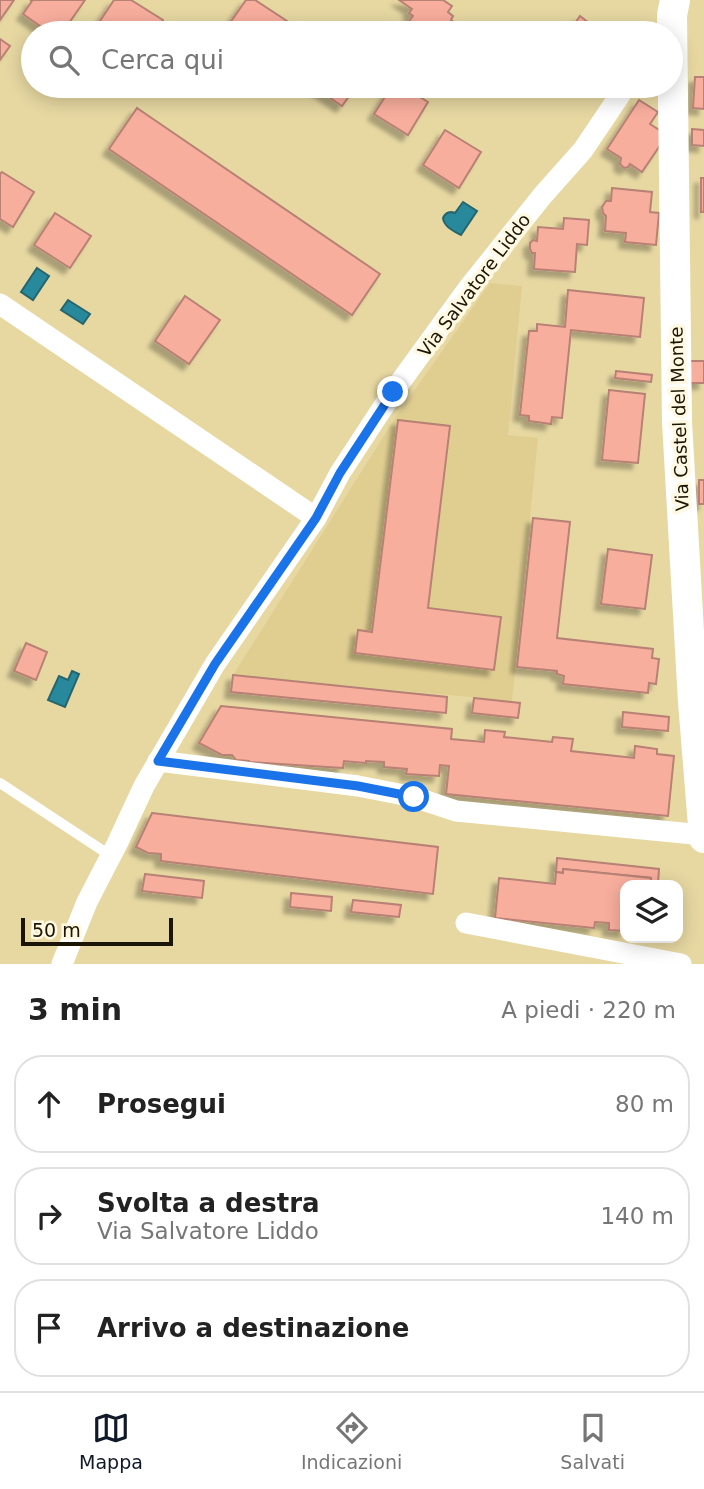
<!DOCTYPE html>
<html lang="it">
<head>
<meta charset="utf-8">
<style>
	body { margin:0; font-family:"DejaVu Sans",sans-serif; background:#f2f2f2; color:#222 }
	.controls { position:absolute; right:21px; bottom:21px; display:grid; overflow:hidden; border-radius:14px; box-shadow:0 4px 18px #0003 }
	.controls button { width:63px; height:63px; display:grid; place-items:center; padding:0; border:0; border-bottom:2px solid #e0e0e0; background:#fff; color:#222; font:35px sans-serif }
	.scale { position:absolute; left:21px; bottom:18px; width:152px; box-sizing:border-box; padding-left:7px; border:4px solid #1b1603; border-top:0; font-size:19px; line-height:24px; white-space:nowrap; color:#1b1603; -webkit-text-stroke:5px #fff9e4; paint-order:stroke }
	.stop { position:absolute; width:21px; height:21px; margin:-16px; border:5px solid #1a73e8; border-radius:50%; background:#fff }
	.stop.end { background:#1a73e8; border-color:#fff; box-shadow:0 2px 7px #0008 }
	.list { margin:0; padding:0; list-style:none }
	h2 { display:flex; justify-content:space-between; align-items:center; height:91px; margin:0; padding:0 28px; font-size:30px }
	h2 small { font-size:23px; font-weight:400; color:#767676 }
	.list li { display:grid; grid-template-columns:46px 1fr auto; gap:21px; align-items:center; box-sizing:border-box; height:98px; margin:0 14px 14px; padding:0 14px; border:2px solid #e0e0e0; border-radius:28px }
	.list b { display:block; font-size:26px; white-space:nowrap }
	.list p { margin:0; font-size:23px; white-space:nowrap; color:#767676 }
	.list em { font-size:23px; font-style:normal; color:#767676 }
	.icon { flex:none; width:38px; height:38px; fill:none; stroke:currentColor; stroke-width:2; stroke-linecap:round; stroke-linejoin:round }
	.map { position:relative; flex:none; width:704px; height:964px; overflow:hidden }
	.search { position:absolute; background:#fff; box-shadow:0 4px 18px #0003; left:21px; right:21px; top:21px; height:77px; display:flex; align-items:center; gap:18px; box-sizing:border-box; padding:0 24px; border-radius:38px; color:#767676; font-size:26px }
	.sheet { height:427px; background:#fff }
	nav { display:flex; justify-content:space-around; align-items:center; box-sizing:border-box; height:98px; border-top:2px solid #e0e0e0; background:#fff; font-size:19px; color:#767676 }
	nav a { display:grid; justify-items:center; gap:4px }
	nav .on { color:#111827 }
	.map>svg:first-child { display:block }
	.built { fill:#e0ce91 }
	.water { fill:#29899c; stroke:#25666e; stroke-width:2 }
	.building { fill:#f8ae9d; stroke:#b88174; stroke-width:2; filter:url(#shadow) }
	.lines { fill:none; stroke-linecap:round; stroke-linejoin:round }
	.service { stroke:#fff; stroke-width:10 }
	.minor { stroke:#fff; stroke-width:21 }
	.secondary { stroke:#fff; stroke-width:30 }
	.route { stroke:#1a73e8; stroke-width:9 }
	.labels { text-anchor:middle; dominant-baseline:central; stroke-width:7; stroke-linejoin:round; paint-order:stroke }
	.street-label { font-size:18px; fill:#1b1603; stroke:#fff9e4 }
</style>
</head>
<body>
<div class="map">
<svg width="704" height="964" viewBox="0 0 704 964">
	<defs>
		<filter id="shadow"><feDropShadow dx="-6" dy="6" stdDeviation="2" flood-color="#0004"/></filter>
	</defs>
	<rect width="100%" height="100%" fill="#e7d8a2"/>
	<polygon class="built" points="490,283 522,286 508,435 538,438 512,701 233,675 397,415"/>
	<g class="water">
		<path d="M463 202 477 211 461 235C454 231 444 227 443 218 446 212 450 211 455 213Z"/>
		<polygon points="37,268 49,276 33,300 21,292"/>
		<polygon points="68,300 90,314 83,324 61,310"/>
		<polygon points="72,671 79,674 65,707 48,700 59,676 68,680"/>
	</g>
	<g class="building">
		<polygon points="0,0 14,0 0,20"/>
		<polygon points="30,0 85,0 62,33 50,33 23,14 32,1"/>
		<polygon points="114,0 131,0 163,20 155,33 112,33 98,24"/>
		<polygon points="246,0 255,0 287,21 279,33 230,33 225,30"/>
		<polygon points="399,0 443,0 452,6 448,12 453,16 451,20 458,25 460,22 471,29 473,26 483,32 485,30 489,33 421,33 407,24 413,16 409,13 412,9"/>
		<polygon points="580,16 602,33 554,33 556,30 560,33 567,23 573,26"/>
		<polygon points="0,39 10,46 0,60"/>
		<polygon points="695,77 704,77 704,109 693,108"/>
		<polygon points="313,86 356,86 342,106"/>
		<polygon points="392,86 402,86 428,102 408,135 374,114"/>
		<polygon points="639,100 658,112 650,124 667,135 642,172 630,164 628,167 624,168 620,164 621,158 607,149"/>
		<polygon points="137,108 380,274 352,315 109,149"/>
		<polygon points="692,129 704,130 704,146 692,145"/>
		<polygon points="445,130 481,152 459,188 423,165"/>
		<polygon points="2,172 34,192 13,227 0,219 0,174"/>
		<rect x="701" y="178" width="3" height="34"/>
		<polygon points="612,188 652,192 650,212 659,213 656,245 625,242 626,233 605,231 606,216 603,213 602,207 606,201 611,201"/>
		<polygon points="55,213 91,236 70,268 34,245"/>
		<polygon points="564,218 589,220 587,245 577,244 575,272 534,269 535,253 532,253 530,249 530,243 533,240 537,241 538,227 563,229"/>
		<polygon points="568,290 644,298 640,337 571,330 562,418 552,417 551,424 529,421 529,416 520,415 529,331 537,331 537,324 565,327"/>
		<polygon points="185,296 220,320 189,364 155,341"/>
		<rect x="689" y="361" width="15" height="22"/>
		<polygon points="616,371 652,375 651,382 615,378"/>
		<polygon points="609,390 645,394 638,463 602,460"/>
		<polygon points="398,420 450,426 428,608 501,617 494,670 355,653 358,630 372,632"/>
		<rect x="699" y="480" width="5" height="24"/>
		<polygon points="533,518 570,522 557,638 653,649 652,658 659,659 656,684 649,683 648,693 563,684 564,676 557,674 557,671 517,667"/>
		<polygon points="608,549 652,555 645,609 601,604"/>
		<polygon points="26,643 47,652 36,680 14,671"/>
		<polygon points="233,675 447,697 446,713 231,692"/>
		<polygon points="474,698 520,703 518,718 472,713"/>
		<polygon points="221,706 452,729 451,739 484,742 485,730 505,732 504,737 552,742 553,737 573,739 571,751 634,758 635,746 657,749 657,754 674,756 668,816 446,794 449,766 440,765 439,776 406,774 407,769 384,767 384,762 366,761 366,763 344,761 343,768 249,762 249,761 236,760 232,755 222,755 199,743"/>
		<polygon points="623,712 669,717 668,731 622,727"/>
		<polygon points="152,813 438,847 433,894 161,861 161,854 148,853 136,847"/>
		<polygon points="557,858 659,869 658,884 651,883 651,878 563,869 563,873 556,872"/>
		<polygon points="563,869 651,878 651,883 658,884 658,885 625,885 625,931 609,930 609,923 595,922 594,928 495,918 499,878 555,884 556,872 563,873"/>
		<polygon points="145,874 204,881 202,898 142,891"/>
		<polygon points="291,893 332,897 331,911 290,907"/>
		<polygon points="353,900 401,905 399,917 351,912"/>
	</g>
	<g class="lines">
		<polyline class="service" points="0,783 111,856"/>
		<g class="minor">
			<polyline points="0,304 316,518"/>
			<polyline points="158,761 358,786 414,797 456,811 704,835"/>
			<polyline points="466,923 681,964"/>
			<polyline points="62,964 87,902 117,844 144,786 215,664 316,518 340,473 393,392 470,286 543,195 583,150 626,86"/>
		</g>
		<polyline class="secondary" points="675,0 672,15 677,422 693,702 704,838"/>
	</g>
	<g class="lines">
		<polyline class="route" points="393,392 340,473 316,518 215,664 158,761 358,786 414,797"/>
	</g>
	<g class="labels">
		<g class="street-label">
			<text transform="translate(474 285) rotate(-53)">Via Salvatore Liddo</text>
			<text transform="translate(679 419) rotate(-92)">Via Castel del Monte</text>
		</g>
	</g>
</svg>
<div class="controls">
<button><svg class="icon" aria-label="layers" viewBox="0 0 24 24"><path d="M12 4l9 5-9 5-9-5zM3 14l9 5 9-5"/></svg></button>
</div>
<div class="scale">50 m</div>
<div class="stop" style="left:414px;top:797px"></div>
<div class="stop end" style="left:393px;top:392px"></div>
<div class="search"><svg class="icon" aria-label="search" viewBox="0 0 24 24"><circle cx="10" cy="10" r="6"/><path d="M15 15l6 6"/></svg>Cerca qui</div>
</div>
<section class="sheet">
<h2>3 min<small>A piedi · 220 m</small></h2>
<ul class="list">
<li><svg class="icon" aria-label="ahead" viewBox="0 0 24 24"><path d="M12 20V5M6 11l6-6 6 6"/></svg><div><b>Prosegui</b></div><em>80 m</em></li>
<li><svg class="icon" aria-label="right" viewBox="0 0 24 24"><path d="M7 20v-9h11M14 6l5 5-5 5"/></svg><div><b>Svolta a destra</b><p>Via Salvatore Liddo</p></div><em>140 m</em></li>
<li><svg class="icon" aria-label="arrive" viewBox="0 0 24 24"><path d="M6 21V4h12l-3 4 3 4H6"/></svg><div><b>Arrivo a destinazione</b></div></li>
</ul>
</section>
<nav>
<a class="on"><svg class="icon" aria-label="map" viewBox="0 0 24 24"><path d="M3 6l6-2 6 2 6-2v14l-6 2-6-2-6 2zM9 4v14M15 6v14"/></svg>Mappa</a>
<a><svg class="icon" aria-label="directions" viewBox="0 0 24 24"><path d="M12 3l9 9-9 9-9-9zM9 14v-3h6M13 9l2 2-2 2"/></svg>Indicazioni</a>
<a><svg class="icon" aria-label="saved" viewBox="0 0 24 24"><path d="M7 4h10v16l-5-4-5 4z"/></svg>Salvati</a>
</nav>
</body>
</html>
